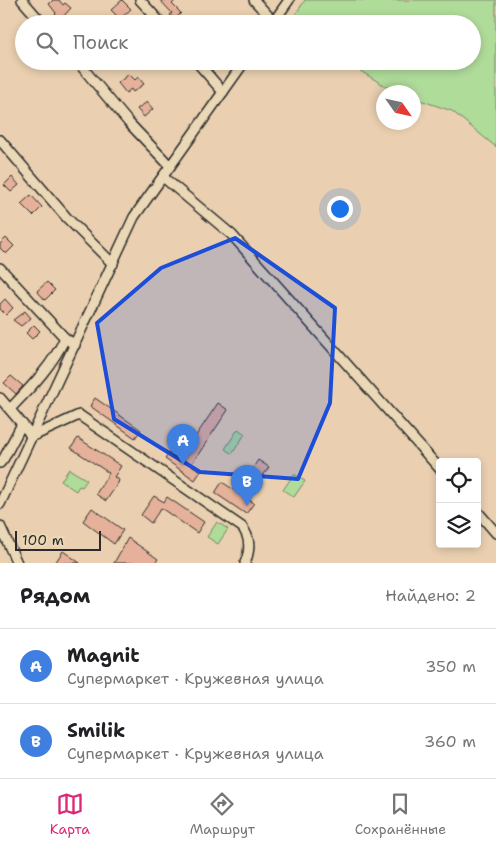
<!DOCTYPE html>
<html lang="ru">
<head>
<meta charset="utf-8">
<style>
	body { margin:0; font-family:"Shantell Sans",sans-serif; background:#f6f6f6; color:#202124 }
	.controls { position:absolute; right:15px; bottom:15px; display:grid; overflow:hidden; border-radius:5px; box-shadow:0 2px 8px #0003 }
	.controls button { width:45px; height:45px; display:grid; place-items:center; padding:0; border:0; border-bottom:1px solid #e0e0e0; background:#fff; color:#202124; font:25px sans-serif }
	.compass { position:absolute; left:376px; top:85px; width:45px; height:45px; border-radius:50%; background:#fff; box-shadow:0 2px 8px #0003; rotate:124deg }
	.scale { position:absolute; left:15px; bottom:12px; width:86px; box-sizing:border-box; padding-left:5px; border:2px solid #2b2b2b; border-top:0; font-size:14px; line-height:18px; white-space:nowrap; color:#2b2b2b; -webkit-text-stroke:4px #ebd8b6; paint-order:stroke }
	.you { position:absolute; left:339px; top:208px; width:18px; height:18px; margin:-12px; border:4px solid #fff; border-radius:50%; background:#1a73e8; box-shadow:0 0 0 8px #1a73e833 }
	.badge { display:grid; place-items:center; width:32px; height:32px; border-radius:50%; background:#db2777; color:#fff; font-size:16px; font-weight:700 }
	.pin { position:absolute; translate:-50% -41px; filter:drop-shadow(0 1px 2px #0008) }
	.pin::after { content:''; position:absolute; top:26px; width:18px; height:15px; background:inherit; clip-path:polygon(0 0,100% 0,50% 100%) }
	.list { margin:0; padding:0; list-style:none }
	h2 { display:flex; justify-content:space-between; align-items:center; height:65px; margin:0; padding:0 20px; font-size:21px }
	h2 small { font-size:16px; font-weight:400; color:#757577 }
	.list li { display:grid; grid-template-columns:32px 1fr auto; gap:15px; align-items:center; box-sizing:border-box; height:75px; padding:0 20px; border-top:1px solid #e0e0e0 }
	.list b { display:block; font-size:19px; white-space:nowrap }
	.list p { margin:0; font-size:16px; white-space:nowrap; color:#757577 }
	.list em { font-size:16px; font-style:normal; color:#757577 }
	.icon { flex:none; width:28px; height:28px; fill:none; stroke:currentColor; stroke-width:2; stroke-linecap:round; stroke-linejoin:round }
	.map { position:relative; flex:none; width:496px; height:563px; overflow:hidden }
	.search { position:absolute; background:#fff; box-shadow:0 2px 8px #0003; left:15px; right:15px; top:15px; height:55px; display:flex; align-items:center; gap:12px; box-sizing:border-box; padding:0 18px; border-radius:28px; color:#757577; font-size:19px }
	.sheet { height:215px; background:#fff }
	nav { display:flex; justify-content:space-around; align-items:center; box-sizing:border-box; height:70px; border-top:1px solid #e0e0e0; background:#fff; font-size:14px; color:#757577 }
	nav a { display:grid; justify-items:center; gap:2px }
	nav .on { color:#db2777 }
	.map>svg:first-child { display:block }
	.green { fill:#b0dc9a; stroke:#6e8462 }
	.building { fill:#e6b19a; stroke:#2b2b2b }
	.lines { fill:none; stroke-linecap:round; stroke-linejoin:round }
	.minor-casing { stroke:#2b2b2b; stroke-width:12 }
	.minor { stroke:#ebd8b6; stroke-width:9 }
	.marked { fill:#1d4ed8; fill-opacity:0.2; stroke:#1d4ed8; stroke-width:4; stroke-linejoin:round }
</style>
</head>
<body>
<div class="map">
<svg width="496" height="563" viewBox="0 0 496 563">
	<rect width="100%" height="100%" fill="#ead0b0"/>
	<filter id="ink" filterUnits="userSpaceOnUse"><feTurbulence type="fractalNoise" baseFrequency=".02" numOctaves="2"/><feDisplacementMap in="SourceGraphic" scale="10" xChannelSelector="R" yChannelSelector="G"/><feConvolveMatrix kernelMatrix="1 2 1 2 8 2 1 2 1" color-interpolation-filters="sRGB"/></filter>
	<g filter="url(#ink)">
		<g class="green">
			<polygon points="305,0 496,0 496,147 452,111 414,98 414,92 395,92 344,61 472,61 472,24 289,24"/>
			<polygon points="238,429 245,434 232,454 225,449"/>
			<polygon points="69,469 87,480 82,487 79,486 76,491 61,481"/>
			<polygon points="294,474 305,481 294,497 283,490"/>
			<polygon points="217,522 228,529 218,544 207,537"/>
		</g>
		<g class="building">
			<polygon points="53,0 59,0 63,5 65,3 71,8 61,19 55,14 56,13 49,4"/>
			<polygon points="122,0 131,9 120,19 111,10"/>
			<polygon points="160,0 176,0 172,4 181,13 175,19 170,15 172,13"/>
			<polygon points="129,74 135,80 138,77 144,84 133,92 131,89 126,93 118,83"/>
			<polygon points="147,102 153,109 144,117 137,109"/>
			<polygon points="12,177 19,185 11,192 4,185"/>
			<polygon points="31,195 42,207 33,216 21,204"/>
			<polygon points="6,238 14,246 6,254 0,248 0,244"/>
			<polygon points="47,282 55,290 45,300 37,291"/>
			<polygon points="5,299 13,308 6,315 0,309 0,304"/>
			<polygon points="25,311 31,318 21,326 13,320"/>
			<polygon points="34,325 40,331 32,339 26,333"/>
			<polygon points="11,376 23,386 16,394 4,383"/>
			<polygon points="95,398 141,430 135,438 90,406"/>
			<polygon points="218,403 228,410 191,465 201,471 195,480 165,459 171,451 181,458"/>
			<polygon points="78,438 121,466 114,477 119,480 118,483 106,501 96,494 109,473 71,448"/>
			<polygon points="258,460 269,467 247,499 254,503 246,514 215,493 222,482 237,492"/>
			<polygon points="154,496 164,502 167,497 204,522 197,533 161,508 151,523 141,515"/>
			<polygon points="92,508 123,530 114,544 83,521"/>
			<polygon points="128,538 158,559 155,563 114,563"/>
			<polygon points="63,551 80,563 55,563"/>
		</g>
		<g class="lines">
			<defs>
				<g id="minor">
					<polyline points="22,0 43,24"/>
					<polyline points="140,0 162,24"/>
					<polyline points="254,0 274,22"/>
					<polyline points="272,24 289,0"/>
					<polyline points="77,61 129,123 170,166"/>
					<polyline points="196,61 223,92"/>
					<polyline points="0,140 67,218 113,264"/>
					<polyline points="163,177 232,235 440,469"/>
					<polyline points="0,268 65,338 75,345"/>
					<path d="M0 398 28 431 31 437 79 415 242 527C251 538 250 551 245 563"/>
					<path d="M10 409C31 387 52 366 65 338"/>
					<polyline points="0,463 4,458 22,424"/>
					<polyline points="0,504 134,217 245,61"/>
					<polyline points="477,511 496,533"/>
					<polyline points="0,526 17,563"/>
				</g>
			</defs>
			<use href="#minor" class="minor-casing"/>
			<use href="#minor" class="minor"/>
		</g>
	</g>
	<path class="marked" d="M235 238 335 308 330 403 298 479 200 472 114 419 97 323 161 268Z"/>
</svg>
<div class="controls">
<button><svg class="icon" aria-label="locate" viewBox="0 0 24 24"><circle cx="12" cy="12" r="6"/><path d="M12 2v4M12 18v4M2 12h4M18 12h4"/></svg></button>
<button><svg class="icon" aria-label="layers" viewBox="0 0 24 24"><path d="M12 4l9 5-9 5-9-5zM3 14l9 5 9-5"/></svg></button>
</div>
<svg class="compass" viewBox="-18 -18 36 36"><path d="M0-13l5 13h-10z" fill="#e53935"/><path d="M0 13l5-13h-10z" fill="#757577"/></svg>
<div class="scale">100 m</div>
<div class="you"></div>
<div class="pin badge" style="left:183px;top:465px;background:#3f7fe0">A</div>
<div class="pin badge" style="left:247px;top:506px;background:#3f7fe0">B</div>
<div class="search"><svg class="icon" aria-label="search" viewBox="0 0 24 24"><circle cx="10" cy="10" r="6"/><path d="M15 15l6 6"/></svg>Поиск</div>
</div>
<section class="sheet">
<h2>Рядом<small>Найдено: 2</small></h2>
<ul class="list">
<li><span class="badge" style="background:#3f7fe0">A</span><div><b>Magnit</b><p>Супермаркет · Кружевная улица</p></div><em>350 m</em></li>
<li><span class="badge" style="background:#3f7fe0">B</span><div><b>Smilik</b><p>Супермаркет · Кружевная улица</p></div><em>360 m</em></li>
</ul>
</section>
<nav>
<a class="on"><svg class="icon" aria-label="map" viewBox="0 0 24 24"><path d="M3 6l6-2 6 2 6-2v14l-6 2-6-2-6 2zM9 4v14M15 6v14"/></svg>Карта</a>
<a><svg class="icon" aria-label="directions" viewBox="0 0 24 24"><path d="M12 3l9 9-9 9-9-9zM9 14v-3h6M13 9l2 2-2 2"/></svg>Маршрут</a>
<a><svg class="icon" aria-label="saved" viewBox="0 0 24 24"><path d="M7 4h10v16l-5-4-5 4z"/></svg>Сохранённые</a>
</nav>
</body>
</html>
